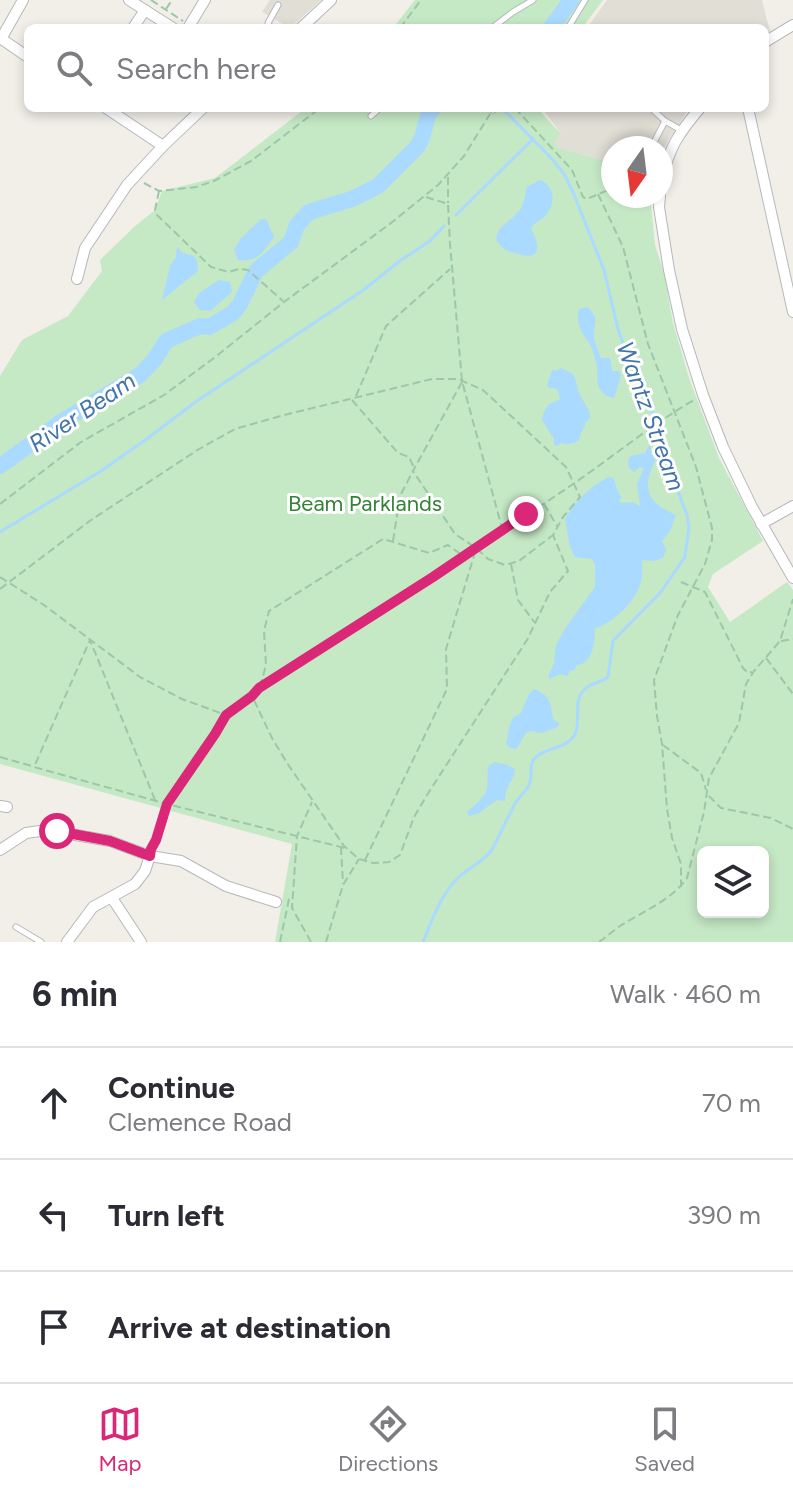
<!DOCTYPE html>
<html lang="en">
<head>
<meta charset="utf-8">
<style>
	body { margin:0; font-family:Figtree,sans-serif; background:#f7f7f7; color:#2b2b33 }
	.controls { position:absolute; right:24px; bottom:24px; display:grid; overflow:hidden; border-radius:12px; box-shadow:0 4px 12px #0003 }
	.controls button { width:72px; height:72px; display:grid; place-items:center; padding:0; border:0; border-bottom:2px solid #e1e1e2; background:#fff; color:#2b2b33; font:40px sans-serif }
	.compass { position:absolute; left:601px; top:136px; width:72px; height:72px; border-radius:50%; background:#fff; box-shadow:0 4px 12px #0003; rotate:194deg }
	.stop { position:absolute; width:24px; height:24px; margin:-18px; border:6px solid #db2777; border-radius:50%; background:#fff }
	.stop.end { background:#db2777; border-color:#fff; box-shadow:0 2px 8px #0008 }
	.list { margin:0; padding:0; list-style:none }
	h2 { display:flex; justify-content:space-between; align-items:center; height:104px; margin:0; padding:0 32px; font-size:34px }
	h2 small { font-size:26px; font-weight:400; color:#7c7c81 }
	.list li { display:grid; grid-template-columns:52px 1fr auto; gap:24px; align-items:center; box-sizing:border-box; height:112px; padding:0 32px; border-top:2px solid #e1e1e2 }
	.list b { display:block; font-size:30px; white-space:nowrap }
	.list p { margin:0; font-size:26px; white-space:nowrap; color:#7c7c81 }
	.list em { font-size:26px; font-style:normal; color:#7c7c81 }
	.icon { flex:none; width:44px; height:44px; fill:none; stroke:currentColor; stroke-width:2; stroke-linecap:round; stroke-linejoin:round }
	.map { position:relative; flex:none; width:793px; height:942px; overflow:hidden }
	.search { position:absolute; background:#fff; box-shadow:0 4px 12px #0003; left:24px; right:24px; top:24px; height:88px; display:flex; align-items:center; gap:20px; box-sizing:border-box; padding:0 28px; border-radius:12px; color:#7c7c81; font-size:30px }
	.sheet { height:440px; background:#fff }
	nav { display:flex; justify-content:space-around; align-items:center; box-sizing:border-box; height:112px; border-top:2px solid #e1e1e2; background:#fff; font-size:22px; color:#7c7c81 }
	nav a { display:grid; justify-items:center; gap:4px }
	nav .on { color:#db2777 }
	.map>svg:first-child { display:block }
	.education { fill:#e1ded6 }
	.green { fill:#c5e8c5; fill-rule:evenodd }
	.water { fill:#aadaff }
	.lines { fill:none; stroke-linecap:round; stroke-linejoin:round }
	.stream { stroke:#aadaff; stroke-width:3 }
	.river { stroke:#aadaff; stroke-width:16 }
	.service-casing { stroke:#b5b8bc; stroke-width:7 }
	.minor-casing { stroke:#b5b8bc; stroke-width:12 }
	.path { stroke:#9cc7a9; stroke-width:2; stroke-dasharray:8 4; stroke-linecap:butt }
	.service { stroke:#fff; stroke-width:5 }
	.minor { stroke:#fff; stroke-width:10 }
	.route { stroke:#db2777; stroke-width:10 }
	.labels { text-anchor:middle; dominant-baseline:central; stroke-width:6; stroke-linejoin:round; paint-order:stroke }
	.park-label { font-size:22px; fill:#348238; stroke:#fff }
	.water-label { font-size:24px; font-style:italic; fill:#4174aa; stroke:#fff }
</style>
</head>
<body>
<div class="map">
<svg width="793" height="942" viewBox="0 0 793 942">
	<rect width="100%" height="100%" fill="#f1efe8"/>
	<g class="education">
		<polygon points="270,0 321,0 290,28 262,12"/>
		<polygon points="607,0 762,0 770,32 765,36 765,28 587,28"/>
		<polygon points="542,108 689,108 661,152 661,148 613,148 613,163 559,148 554,142 561,134"/>
	</g>
	<g class="green">
		<polygon points="415,0 603,0 582,28 393,28"/>
		<path d="M306 108H537L561 134 554 142 559 148 613 163V196H650L655 245 664 273 673 323 689 378 719 458 763 541 713 574 708 587 730 622 787 582 793 590V942H275L292 844 0 764V376L22 340 68 316 102 271 100 260 134 227 155 210 162 191 215 178ZM703 852H763V912H703Z"/>
	</g>
	<g class="water">
		<path d="M540 180C555 185 556 203 546 215 540 221 535 221 531 229 540 245 542 261 518 254 513 253 504 250 501 246 486 232 513 220 519 211 524 206 525 195 527 187Z"/>
		<path d="M261 219H266L274 237C263 252 259 262 238 260L234 250 241 238Z"/>
		<polygon points="177,247 183,253 194,256 197,261 198,271 162,300 170,266 176,257"/>
		<polygon points="219,280 230,282 232,292 210,311 200,310 194,302 199,293"/>
		<path d="M587 307C601 318 593 324 594 338 595 344 599 352 601 358H610L612 371H619L621 375 614 398C607 397 602 394 599 387 595 379 599 370 596 362 594 356 593 349 590 344 582 333 575 323 579 309Z"/>
		<path d="M561 368 573 374 576 381 578 391 589 411 590 418 585 423V426L581 433 579 440C572 444 569 445 561 443L557 446 554 445V439L542 420C544 409 548 402 560 400L558 390 554 388H549L547 385 552 370 556 371Z"/>
		<path d="M650 444 651 453 656 457C654 465 648 474 648 482 646 500 662 509 676 515L670 531 662 541 666 550 663 558 653 561 642 560C642 568 643 577 640 585 635 601 611 625 595 628 594 644 594 662 576 666L575 670 570 671 567 676 560 674 550 679 548 676 554 664 556 645 566 627 595 587V565L592 559 575 557 570 547 565 519C575 501 591 486 609 477L613 478C617 485 616 491 622 497L619 500 621 503 633 502 640 506 637 484 644 468 640 467 634 472 629 468 628 460 631 456 645 453Z"/>
		<path d="M534 689C553 697 549 703 554 720L559 723V726C555 728 547 732 541 733 535 733 533 729 527 732 523 735 521 744 516 749L510 748 506 744C510 731 507 718 521 713L529 694Z"/>
		<path d="M495 762 507 765 515 769C514 782 505 784 505 801L497 800 479 813 469 816 467 812C473 807 482 799 486 792 489 784 486 773 489 765Z"/>
	</g>
	<g class="lines">
		<g class="stream">
			<polyline points="456,215 533,139"/>
			<polyline points="0,532 101,471 148,438 194,403 362,291 401,260 430,241 444,226"/>
			<path d="M423 942C433 918 441 893 461 875 471 867 482 862 491 851 500 835 507 818 516 802 521 795 528 790 530 782 533 774 528 767 534 759 545 746 567 750 575 734 582 721 571 700 586 688 592 683 602 682 608 677L613 641 660 593 685 557 689 527 687 515 678 491 668 453 643 388 631 366 618 329 604 270 573 192 564 174 553 160 502 108"/>
		</g>
		<g class="river">
			<polyline points="551,28 571,0"/>
			<polyline points="0,466 61,422 140,375 155,359 166,341 200,326 209,327 233,313 240,304 256,271 291,242 297,225 309,212 352,199 378,186 417,147 422,138 428,115 433,108"/>
		</g>
		<defs>
			<g id="service">
				<polyline points="271,28 268,23 278,5"/>
				<polyline points="492,28 513,12 533,0"/>
				<polyline points="568,28 585,0"/>
				<polyline points="651,108 665,121 681,130"/>
				<polyline points="493,110 495,108"/>
				<polyline points="371,116 380,108"/>
				<polyline points="651,148 665,121"/>
				<polyline points="16,927 41,942"/>
			</g>
			<g id="minor">
				<polyline points="129,0 173,28"/>
				<polyline points="133,28 145,10"/>
				<polyline points="188,28 205,0"/>
				<polyline points="301,28 331,0"/>
				<polyline points="0,38 28,57"/>
				<polyline points="1,39 23,0"/>
				<polyline points="765,42 793,25"/>
				<polyline points="106,108 163,146"/>
				<polyline points="748,108 793,312"/>
				<path d="M661 182C669 148 678 134 700 108"/>
				<polyline points="660,196 659,207 669,270 682,329 703,395 723,447 752,507 793,578"/>
				<polyline points="77,279 85,248 127,185 163,146 203,108"/>
				<polyline points="761,524 793,506"/>
				<polyline points="0,806 7,807"/>
				<polyline points="0,850 26,833 47,830 110,841 150,856 181,861 226,886 276,902"/>
				<polyline points="112,898 141,942"/>
				<polyline points="67,942 93,907 135,884 145,871 150,856"/>
			</g>
		</defs>
		<use href="#service" class="service-casing"/>
		<use href="#minor" class="minor-casing"/>
		<g class="path">
			<polyline points="151,0 183,21"/>
			<polyline points="166,9 172,0"/>
			<polyline points="400,28 421,0"/>
			<polyline points="515,108 572,170 583,197 587,199 613,188"/>
			<polyline points="448,177 448,203"/>
			<polyline points="144,183 159,191 196,187 214,181 251,161 320,108"/>
			<polyline points="159,191 155,210 157,215 211,267 229,272 239,269 248,270 283,301"/>
			<polyline points="598,194 623,247 648,344 696,467 712,528 712,540 705,564 678,615 654,680 657,716 662,744 667,809 672,838 681,864 681,887"/>
			<polyline points="426,197 448,204 450,244 462,381 502,528"/>
			<polyline points="462,382 413,471 455,534 476,548 488,559 505,565 519,561 553,535"/>
			<polyline points="356,396 386,326 450,269"/>
			<polyline points="352,400 398,453 409,457 414,468"/>
			<polyline points="0,504 81,442 164,395 214,358 284,302 391,223 438,185 464,156 490,114"/>
			<polyline points="544,504 557,526"/>
			<polyline points="393,541 400,496 413,471"/>
			<polyline points="511,564 518,600 535,623"/>
			<polyline points="0,577 44,605 140,677 182,699 226,715"/>
			<polyline points="681,582 705,592 743,668 748,673 752,672"/>
			<polyline points="0,589 91,520 199,449 235,429 284,415 432,379 458,379 483,390 566,467 580,497 563,517 553,535 568,571 550,592 527,640 427,795 414,817 400,855 389,862 373,863 359,859 344,846 287,763 272,738 252,696"/>
			<polyline points="781,641 793,639"/>
			<polyline points="766,658 793,694"/>
			<polyline points="260,687 266,665 264,631 269,611 383,539 429,553 448,545 462,555"/>
			<polyline points="663,745 701,773 706,790"/>
			<polyline points="0,757 32,766"/>
			<polyline points="709,796 721,808 771,818 793,829"/>
			<polyline points="155,800 90,640 34,767 167,804 345,848"/>
			<path d="M151 847 167 804 215 734 226 715 252 696 259 688C365 621 470 554 573 484 614 456 651 425 694 400"/>
			<polyline points="341,847 343,884"/>
			<polyline points="365,860 447,689 446,649 476,549"/>
			<polyline points="280,942 289,899 292,897"/>
			<polyline points="311,942 292,908 297,836 312,802"/>
			<polyline points="326,942 343,885 359,859"/>
			<path d="M599 942C606 937 613 931 620 926 642 912 672 900 687 878L704 812 709 778 739 723 746 684 754 671 780 641 793 599"/>
		</g>
		<use href="#service" class="service"/>
		<use href="#minor" class="minor"/>
	</g>
	<g class="lines">
		<polyline class="route" points="57,831 110,841 150,856 151,849 156,840 167,804 215,734 226,715 252,696 259,688 433,577 526,514"/>
	</g>
	<g class="labels">
		<g class="park-label">
			<text x="365" y="503">Beam Parklands</text>
		</g>
		<g class="water-label">
			<text transform="translate(82 412) rotate(-34)">River Beam</text>
			<text transform="translate(651 416) rotate(70)">Wantz Stream</text>
		</g>
	</g>
</svg>
<div class="controls">
<button><svg class="icon" aria-label="layers" viewBox="0 0 24 24"><path d="M12 4l9 5-9 5-9-5zM3 14l9 5 9-5"/></svg></button>
</div>
<svg class="compass" viewBox="-18 -18 36 36"><path d="M0-13l5 13h-10z" fill="#e53935"/><path d="M0 13l5-13h-10z" fill="#7c7c81"/></svg>
<div class="stop" style="left:57px;top:831px"></div>
<div class="stop end" style="left:526px;top:514px"></div>
<div class="search"><svg class="icon" aria-label="search" viewBox="0 0 24 24"><circle cx="10" cy="10" r="6"/><path d="M15 15l6 6"/></svg>Search here</div>
</div>
<section class="sheet">
<h2>6 min<small>Walk · 460 m</small></h2>
<ul class="list">
<li><svg class="icon" aria-label="ahead" viewBox="0 0 24 24"><path d="M12 20V5M6 11l6-6 6 6"/></svg><div><b>Continue</b><p>Clemence Road</p></div><em>70 m</em></li>
<li><svg class="icon" aria-label="left" viewBox="0 0 24 24"><path d="M17 20v-9H6M10 6l-5 5 5 5"/></svg><div><b>Turn left</b></div><em>390 m</em></li>
<li><svg class="icon" aria-label="arrive" viewBox="0 0 24 24"><path d="M6 21V4h12l-3 4 3 4H6"/></svg><div><b>Arrive at destination</b></div></li>
</ul>
</section>
<nav>
<a class="on"><svg class="icon" aria-label="map" viewBox="0 0 24 24"><path d="M3 6l6-2 6 2 6-2v14l-6 2-6-2-6 2zM9 4v14M15 6v14"/></svg>Map</a>
<a><svg class="icon" aria-label="directions" viewBox="0 0 24 24"><path d="M12 3l9 9-9 9-9-9zM9 14v-3h6M13 9l2 2-2 2"/></svg>Directions</a>
<a><svg class="icon" aria-label="saved" viewBox="0 0 24 24"><path d="M7 4h10v16l-5-4-5 4z"/></svg>Saved</a>
</nav>
</body>
</html>
